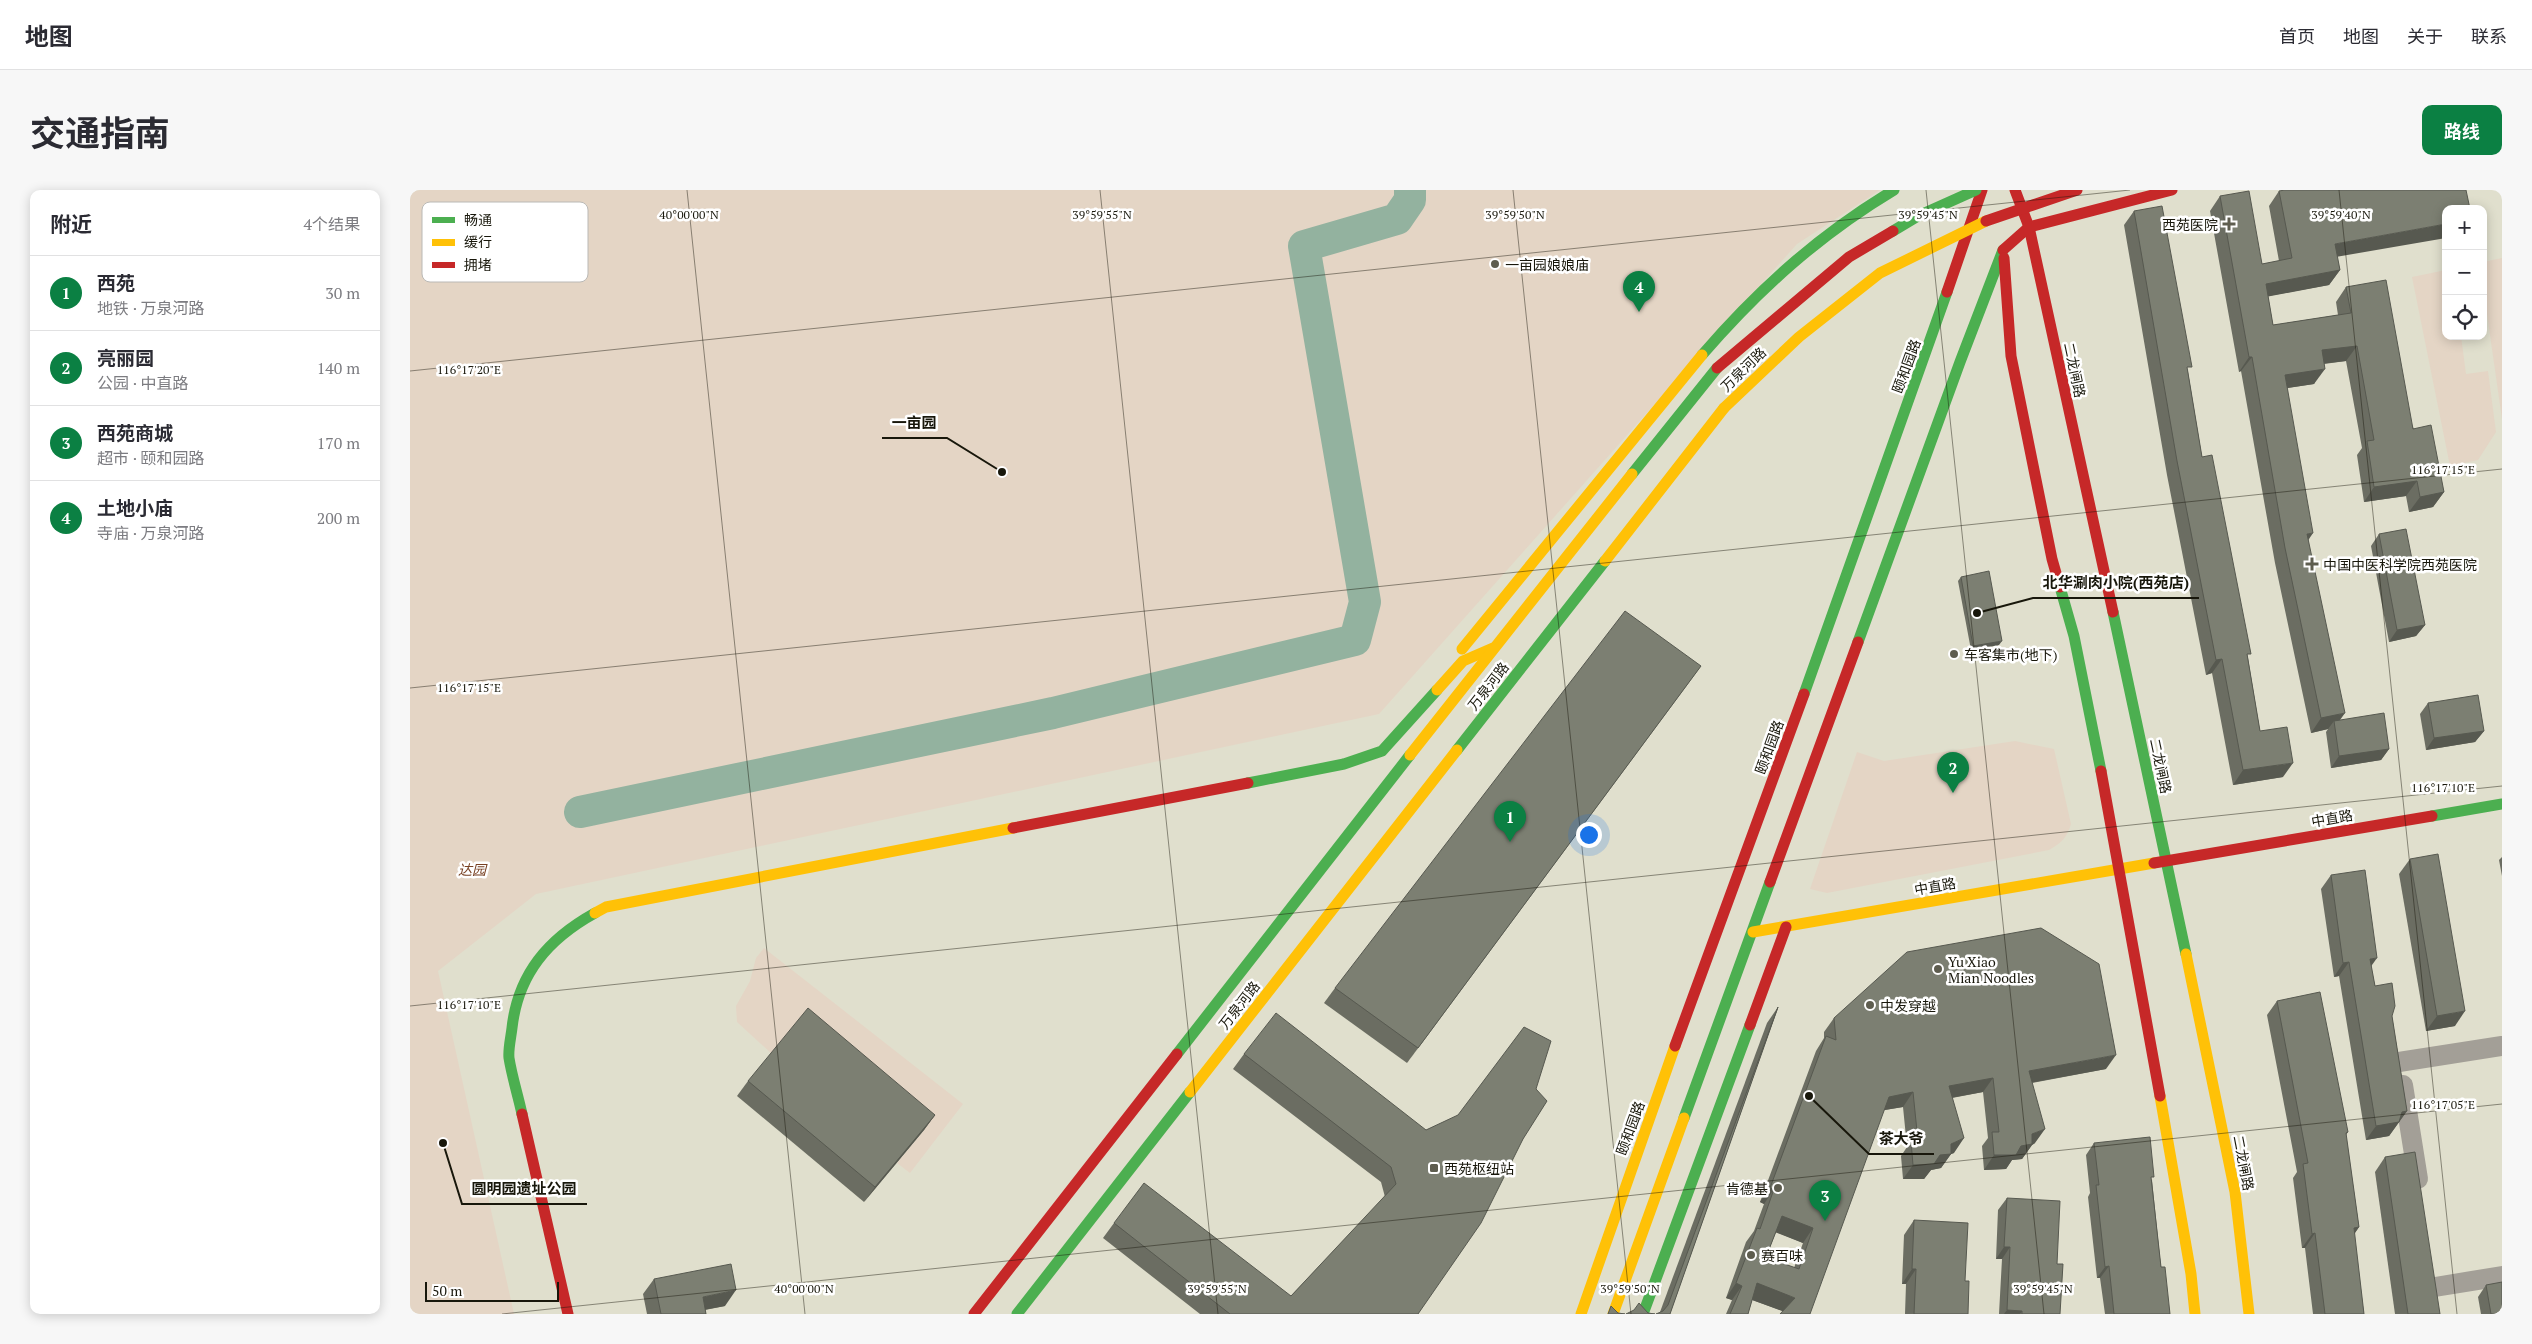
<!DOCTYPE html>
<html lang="zh">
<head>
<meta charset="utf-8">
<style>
	body { margin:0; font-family:"PT Serif","Noto Sans SC",serif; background:#f7f7f7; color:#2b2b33 }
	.controls { position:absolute; right:15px; top:15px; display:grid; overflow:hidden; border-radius:10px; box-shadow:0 2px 12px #0003 }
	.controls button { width:45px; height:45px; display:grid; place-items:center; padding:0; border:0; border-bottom:1px solid #e1e1e2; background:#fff; color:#2b2b33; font:25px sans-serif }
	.scale { position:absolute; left:15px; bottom:12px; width:134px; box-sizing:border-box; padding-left:5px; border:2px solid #18170b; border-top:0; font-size:14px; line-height:18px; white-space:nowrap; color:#18170b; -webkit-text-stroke:4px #fff; paint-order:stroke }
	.you { position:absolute; left:1178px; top:644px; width:18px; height:18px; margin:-12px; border:4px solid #fff; border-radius:50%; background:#1a73e8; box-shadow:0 0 0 8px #1a73e833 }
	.badge { display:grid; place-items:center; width:32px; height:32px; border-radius:50%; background:#0b8043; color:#fff; font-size:16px; font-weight:700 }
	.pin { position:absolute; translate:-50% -41px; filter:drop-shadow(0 1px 2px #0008) }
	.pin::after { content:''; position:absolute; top:26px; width:18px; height:15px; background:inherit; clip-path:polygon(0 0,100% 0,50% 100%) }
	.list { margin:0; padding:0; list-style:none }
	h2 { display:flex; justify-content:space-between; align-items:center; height:65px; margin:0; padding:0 20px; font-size:21px }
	h2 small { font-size:16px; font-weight:400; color:#7c7c81 }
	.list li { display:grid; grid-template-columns:32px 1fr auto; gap:15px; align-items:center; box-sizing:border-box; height:75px; padding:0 20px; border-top:1px solid #e1e1e2 }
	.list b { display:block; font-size:19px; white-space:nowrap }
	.list p { margin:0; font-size:16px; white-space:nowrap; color:#7c7c81 }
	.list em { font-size:16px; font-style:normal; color:#7c7c81 }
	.icon { flex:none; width:28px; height:28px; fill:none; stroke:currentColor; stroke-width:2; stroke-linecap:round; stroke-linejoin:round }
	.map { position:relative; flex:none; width:2092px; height:1124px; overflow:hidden; border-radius:10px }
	header { display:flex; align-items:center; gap:30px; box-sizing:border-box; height:70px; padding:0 25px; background:#fff; border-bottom:1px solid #e1e1e2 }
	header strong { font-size:24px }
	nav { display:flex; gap:28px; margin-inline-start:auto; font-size:18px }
	.intro { display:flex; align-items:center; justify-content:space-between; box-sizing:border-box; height:120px; padding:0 30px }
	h1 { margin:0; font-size:35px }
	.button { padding:12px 22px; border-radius:10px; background:#0b8043; color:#fff; font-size:18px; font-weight:700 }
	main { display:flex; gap:30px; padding:0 30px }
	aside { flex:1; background:#fff; border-radius:10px; box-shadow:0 2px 12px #0003 }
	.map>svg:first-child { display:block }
	.green { fill:#e4d5c5 }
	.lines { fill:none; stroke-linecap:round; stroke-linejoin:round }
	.river { stroke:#93b29f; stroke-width:32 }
	.street { stroke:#a39f97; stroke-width:20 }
	.fast { stroke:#4caf50; stroke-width:11 }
	.slow { stroke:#ffc107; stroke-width:11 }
	.jam { stroke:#c62828; stroke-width:11 }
	.fast-bridge { stroke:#4caf50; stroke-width:11 }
	.slow-bridge { stroke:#ffc107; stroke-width:11 }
	.jam-bridge { stroke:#c62828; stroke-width:11 }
	.wall { fill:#6b6d62; fill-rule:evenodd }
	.shaded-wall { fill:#575950 }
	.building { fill:#7c7f72; stroke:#575950; fill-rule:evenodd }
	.ticks { fill:none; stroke:#18170b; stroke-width:1; stroke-opacity:0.45 }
	.poi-dot { fill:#5e5d4f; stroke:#fff; stroke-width:2 }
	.labels { text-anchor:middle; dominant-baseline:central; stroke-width:5; stroke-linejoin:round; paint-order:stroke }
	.poi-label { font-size:14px; fill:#18170b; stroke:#fff; text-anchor:start }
	.street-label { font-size:14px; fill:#18170b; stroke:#fff }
	.park-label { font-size:14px; font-style:italic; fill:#784123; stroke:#fff }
	.key { fill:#fff; stroke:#bab9b6; stroke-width:1 }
	.key-label { font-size:14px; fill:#18170b }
	.ticks-label { font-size:12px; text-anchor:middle; fill:#18170b; stroke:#fff; stroke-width:5; stroke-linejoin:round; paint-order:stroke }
	.leader { fill:none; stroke:#18170b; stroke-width:2 }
	.callout-dot { fill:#18170b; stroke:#fff; stroke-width:2 }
	.callout-label { font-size:15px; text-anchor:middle; font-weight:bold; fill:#18170b; stroke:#fff; stroke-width:5; stroke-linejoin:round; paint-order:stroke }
</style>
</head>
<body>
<header>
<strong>地图</strong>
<nav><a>首页</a><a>地图</a><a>关于</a><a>联系</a></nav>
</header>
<div class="intro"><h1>交通指南</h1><a class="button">路线</a></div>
<main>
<aside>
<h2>附近<small>4个结果</small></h2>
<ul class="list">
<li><span class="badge">1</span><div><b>西苑</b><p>地铁 · 万泉河路</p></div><em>30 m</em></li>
<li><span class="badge">2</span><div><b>亮丽园</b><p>公园 · 中直路</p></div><em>140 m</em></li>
<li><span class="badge">3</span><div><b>西苑商城</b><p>超市 · 颐和园路</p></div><em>170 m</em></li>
<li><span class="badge">4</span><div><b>土地小庙</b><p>寺庙 · 万泉河路</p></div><em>200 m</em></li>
</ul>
</aside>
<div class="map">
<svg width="2092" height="1124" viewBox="0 0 2092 1124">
	<rect width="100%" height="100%" fill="#e0dfcd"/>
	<g class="green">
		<polygon points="0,0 1470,0 1387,54 969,524 126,704 28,781 104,1124 0,1124"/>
		<polygon points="2092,68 2092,229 2077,124 2073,124 2073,72"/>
		<polygon points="2036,80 2036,146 2051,146 2056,184 2078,181 2086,242 2068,270 2040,276 2002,87"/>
		<path d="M1605 551 1644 559 1661 634C1657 648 1651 653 1639 660L1417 703 1400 699 1447 562 1474 571Z"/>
		<polygon points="354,758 553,914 500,983 487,973 514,940 362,864 327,832 326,816 340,791 346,768"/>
	</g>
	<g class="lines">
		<polyline class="river" points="170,622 643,523 945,450 955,412 894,56 987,29 1000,10 1000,0"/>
		<g class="street">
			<polyline points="1989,872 2092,856"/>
			<polyline points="1993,895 2008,989"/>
			<polyline points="2025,1097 2092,1086"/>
		</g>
		<g class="fast">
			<path d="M1292 165C1349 99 1409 45 1484 0"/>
			<polyline points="1222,284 1307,178"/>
			<polyline points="1650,397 1664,446 1691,581"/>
			<polyline points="1703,422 1776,764"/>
			<polyline points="1448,452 1550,172 1593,60"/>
			<polyline points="1394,504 1537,102"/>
			<polyline points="1047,560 1195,371"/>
			<polyline points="838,593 934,574 972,561 1027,500"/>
			<polyline points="2022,626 2092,614"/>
			<polyline points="767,864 1000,565"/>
			<path d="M112 924C108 905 102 887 99 868 98 859 101 847 102 838 108 784 138 749 185 723"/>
			<polyline points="1274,928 1360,692"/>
			<polyline points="607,1124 780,902"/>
			<polyline points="1233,1124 1340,835"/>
		</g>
		<g class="slow">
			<polyline points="1195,371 1314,218"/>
			<polyline points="1052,459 1292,165"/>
			<polyline points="1027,500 1053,471 1083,458"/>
			<polyline points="1000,565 1222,284"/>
			<polyline points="185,723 196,717 603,638"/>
			<polyline points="1343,742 1744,673"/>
			<polyline points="1776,764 1825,1002 1839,1124"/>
			<polyline points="780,902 1047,560"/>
			<polyline points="1750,906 1781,1084 1785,1124"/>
			<polyline points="1171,1124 1265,856"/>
			<polyline points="1203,1124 1274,928"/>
		</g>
		<g class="jam">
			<polyline points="1605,0 1619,37 1703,422"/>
			<polyline points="1593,60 1619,37 1762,0"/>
			<polyline points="1594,68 1601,166 1642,369 1650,397"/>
			<polyline points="1537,102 1572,0"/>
			<polyline points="1691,581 1750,906"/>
			<polyline points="603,638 838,593"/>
			<polyline points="1744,673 2022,626"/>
			<polyline points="1360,692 1448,452"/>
			<polyline points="1340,835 1376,737"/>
			<polyline points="1265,856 1394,504"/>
			<polyline points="112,924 158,1124"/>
			<polyline points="564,1124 767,864"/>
		</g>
		<polyline class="fast-bridge" points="1483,41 1508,26 1566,0"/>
		<polyline class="slow-bridge" points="1314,218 1389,147 1470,83 1576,31"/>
		<g class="jam-bridge">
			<polyline points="1576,31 1667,0"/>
			<polyline points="1307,178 1439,67 1483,41"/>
		</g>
	</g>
	<g class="wall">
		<polygon points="1869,1 1927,67 1930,80 1919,95 1858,106 1863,135 1928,125 1926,112 1936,97 2034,302 2023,317 1999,322 1996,306 1954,312 1947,265 1952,258 1936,171 1914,174 1904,194 1877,198 1898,350 1930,530 1979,559 1971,570 1921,578 1916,542 1918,539 1901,543 1865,373 1831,181 1829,182 1800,21 1810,6 1852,74 1869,71 1859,16"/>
		<polygon points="1724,21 1778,182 1792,267 1838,468 1850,541 1873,587 1823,595 1802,483 1796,485 1757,285 1714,35"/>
		<polygon points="1969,344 2015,435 2006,446 1979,452 1961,356"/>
		<polygon points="1551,387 1589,455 1561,460 1548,391"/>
		<polygon points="1291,476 997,873 914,813 925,798"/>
		<polygon points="2018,513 2074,541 2065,552 2016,560 2010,524"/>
		<polygon points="2092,667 2092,686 2089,670"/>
		<polygon points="2000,669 2045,836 2016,841 1989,684"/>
		<polygon points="1921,685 1961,776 1965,796 1982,826 1997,921 1979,946 1956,950 1929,786 1924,787 1911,699"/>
		<polygon points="1867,811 1938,942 1936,945 1949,1037 1944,1044 1954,1124 1903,1124 1895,1058 1892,1058 1883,988 1887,982 1857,825"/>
		<polygon points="1368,817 1260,1124 1250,1122 1357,833"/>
		<path d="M1424 828 1696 879 1622 893 1625 953 1622 955 1612 969 1602 970 1596 979 1574 980 1572 956 1578 948 1573 902 1542 908 1544 963 1541 964 1531 978 1521 980 1514 989H1493L1491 966 1497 957 1493 917 1474 920 1373 1121 1342 1110 1338 1124H1316L1322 1110 1316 1108 1336 1052 1344 1041 1354 1014 1350 1012 1406 861 1414 848V842ZM1366 1042 1393 1053 1384 1078 1360 1069 1358 1062Z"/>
		<polygon points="834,864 1016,940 1126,899 1113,949 1008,1124 790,1124 693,1048 704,1033 881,1106 975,1007 971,992 823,879"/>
		<polygon points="338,891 525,925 514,940 454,1012 327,906"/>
		<polygon points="1684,953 1742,990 1751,1077 1760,1124 1695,1124 1690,1088 1687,1088 1678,1007 1680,1003 1676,965"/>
		<polygon points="1975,967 2030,1124 1985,1124 1965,982"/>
		<polygon points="1597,1008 1647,1074 1650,1124 1589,1124 1592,1069 1586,1069 1588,1020"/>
		<polygon points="1504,1030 1555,1091 1558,1124 1495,1124 1496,1094 1492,1094 1494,1045"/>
		<polygon points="244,1089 315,1116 295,1120 296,1124 237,1124 233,1104"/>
		<polygon points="2076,1095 2092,1124 2071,1124 2068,1107"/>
	</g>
	<g class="shaded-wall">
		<polygon points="2036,34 2036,48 1914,69 1925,54"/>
		<polygon points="1930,80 1919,95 1845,109 1856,94"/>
		<polygon points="1947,156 1936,171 1901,175 1912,160"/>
		<polygon points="1839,167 1842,167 1831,181 1829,182"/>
		<polygon points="1915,179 1904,194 1865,200 1875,185"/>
		<polygon points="2007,291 1996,306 1954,312 1964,297"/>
		<polygon points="2034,302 2023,317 1999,322 2010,307"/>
		<polygon points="1903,343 1893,358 1897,344"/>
		<polygon points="2015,435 2006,446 1979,452 1987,440"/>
		<polygon points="1592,451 1589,455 1561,460 1563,456"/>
		<polygon points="1812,469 1802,483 1796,485 1806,470"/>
		<polygon points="1291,476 1280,491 997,873 1008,858"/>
		<polygon points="1935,523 1925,537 1924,531 1918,539 1901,543 1911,528"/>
		<polygon points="2074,541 2065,552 2016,560 2024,548"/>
		<polygon points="1979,559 1971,570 1921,578 1929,566"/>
		<polygon points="1883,573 1873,587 1823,595 1833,580"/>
		<polygon points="1967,768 1957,782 1960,769"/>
		<polygon points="1939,772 1929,786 1924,787 1933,773"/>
		<polygon points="2055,821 2045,836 2016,841 2027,826"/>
		<polygon points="1706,865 1696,879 1608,895 1619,881"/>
		<polygon points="1583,888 1573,902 1529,910 1539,896"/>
		<polygon points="1503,902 1493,917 1469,921 1479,907"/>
		<polygon points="1997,921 1979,946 1956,950 1966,936 1992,922"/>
		<polygon points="525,925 514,940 454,1012 465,997"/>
		<polygon points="1635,939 1625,953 1622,955 1612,969 1602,970 1596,979 1574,980 1584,965 1611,956 1622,944"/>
		<polygon points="1554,948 1544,963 1541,964 1531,978 1521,980 1514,989 1493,989 1503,975 1530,965 1541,954"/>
		<polygon points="1360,998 1364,999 1354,1014 1350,1012"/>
		<polygon points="1372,1026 1403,1038 1393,1053 1362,1041"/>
		<polygon points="1949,1037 1939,1052 1944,1038"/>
		<polygon points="1905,1043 1895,1058 1892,1058 1902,1044"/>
		<polygon points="1594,1057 1600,1057 1592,1069 1586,1069"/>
		<polygon points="1699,1076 1690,1088 1687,1088 1695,1077"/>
		<polygon points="1502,1079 1506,1079 1496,1094 1492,1094"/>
		<polygon points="1326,1093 1332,1096 1322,1110 1316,1108"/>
		<polygon points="1347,1093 1385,1108 1375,1122 1337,1108"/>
		<polygon points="326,1100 315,1116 282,1122 293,1107"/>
		<polygon points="1597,1120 1612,1121 1610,1124 1594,1124"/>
	</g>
	<g class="building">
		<polygon points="1875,0 2056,0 2060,19 2036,19 2036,34 1925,54 1930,80 1856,94 1863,135 1941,123 1936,97 1976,90 2003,239 2021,235 2034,302 2010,307 2007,291 1964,297 1957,251 1964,250 1947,156 1912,160 1915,179 1875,185 1903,343 1897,344 1935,523 1911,528 1875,358 1842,167 1839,167 1810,6 1839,1 1852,74 1882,68 1869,1"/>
		<polygon points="1752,16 1782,177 1777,177 1792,267 1802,265 1841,464 1837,464 1850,541 1877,537 1883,573 1833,580 1812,469 1806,470 1767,271 1724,21"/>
		<polygon points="1996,339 2015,435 1987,440 1969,344"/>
		<polygon points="1579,381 1592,451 1563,456 1551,387"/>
		<polygon points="1215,421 1291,476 1008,858 925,798"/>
		<polygon points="2068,505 2074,541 2024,548 2018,513"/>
		<polygon points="1974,523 1979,559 1929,566 1924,531"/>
		<polygon points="2028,664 2055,821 2027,826 2000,669"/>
		<polygon points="1955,680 1967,768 1960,769 1965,796 1982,793 1985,816 1982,826 1997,921 1992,922 1989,932 1966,936 1939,772 1933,773 1921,685"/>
		<path d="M1631 738 1689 774 1706 865 1619 881 1635 939 1622 944V954L1611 956 1606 965H1584L1582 942H1589L1583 888 1539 896 1554 948 1541 954V964L1530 965 1524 974 1503 975 1501 951H1508L1503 902 1479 907 1400 1124H1370L1385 1108 1347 1093 1338 1124H1320L1332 1096 1326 1093 1347 1038 1350 1039 1364 999 1360 998 1416 846 1426 850 1424 828 1497 762ZM1372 1026 1403 1038 1389 1079 1360 1069 1362 1064 1358 1062Z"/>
		<polygon points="1910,802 1938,942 1936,943 1949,1037 1944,1038 1954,1124 1915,1124 1905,1043 1902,1044 1893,974 1898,973 1867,811"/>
		<polygon points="1368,817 1260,1124 1246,1124 1253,1121 1258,1115"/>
		<polygon points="398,818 525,925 465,997 338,891"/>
		<polygon points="866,823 1016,940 1048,925 1114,837 1141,851 1126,899 1137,911 1113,949 1071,1033 1008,1124 820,1124 704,1033 734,993 881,1106 986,994 981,977 834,864"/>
		<polygon points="1740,947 1744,987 1741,987 1751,1077 1755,1077 1760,1124 1704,1124 1699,1076 1695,1077 1686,995 1689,995 1684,953"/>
		<polygon points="2005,962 2030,1124 1998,1124 1975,967"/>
		<polygon points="1597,1008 1650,1011 1647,1074 1653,1074 1650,1124 1612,1124 1612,1121 1597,1120 1600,1057 1594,1057"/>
		<polygon points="1504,1030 1558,1033 1555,1091 1559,1091 1558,1124 1504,1124 1506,1079 1502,1079"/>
		<polygon points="321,1074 326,1100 293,1107 296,1124 251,1124 244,1089"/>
		<polygon points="2092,1092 2092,1124 2081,1124 2076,1095"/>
		<polygon points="1229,1113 1238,1123 1245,1124 1216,1124 1224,1120"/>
		<polygon points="1201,1116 1208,1123 1215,1124 1198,1124"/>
	</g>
	<path class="ticks" d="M277 0 395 1124M690 0 808 1124M1103 0 1221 1124M1516 0 1634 1124M1929 0 2047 1124M0 181 1720 0M0 498 2092 279M0 816 2092 596M92 1124 2092 914"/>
	<g class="poi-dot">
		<path d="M1816.5 26.5h5v5h5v5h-5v5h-5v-5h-5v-5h5z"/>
		<circle cx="1085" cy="74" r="5"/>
		<path d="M1899.5 366.5h5v5h5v5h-5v5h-5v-5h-5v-5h5z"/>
		<circle cx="1544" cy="464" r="5"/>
		<circle cx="1528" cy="779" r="5"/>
		<circle cx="1460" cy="815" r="5"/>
		<rect x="1019" y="973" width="10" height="10" rx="2.5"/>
		<circle cx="1368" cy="998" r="5"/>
		<circle cx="1341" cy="1065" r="5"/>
	</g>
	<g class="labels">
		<g class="poi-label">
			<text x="1808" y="34" text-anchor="end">西苑医院</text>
			<text x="1095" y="74">一亩园娘娘庙</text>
			<text x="1913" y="374">中国中医科学院西苑医院</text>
			<text x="1554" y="464">车客集市(地下)</text>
			<text x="1538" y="771">Yu Xiao<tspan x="1538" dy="16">Mian Noodles</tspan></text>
			<text x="1470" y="815">中发穿越</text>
			<text x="1034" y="978">西苑枢纽站</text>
			<text x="1358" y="998" text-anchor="end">肯德基</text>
			<text x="1351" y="1065">赛百味</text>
		</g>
		<g class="street-label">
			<text transform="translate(1496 176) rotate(-70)">颐和园路</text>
			<text transform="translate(1333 179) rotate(-44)">万泉河路</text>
			<text transform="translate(1665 180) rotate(78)">二龙闸路</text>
			<text transform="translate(1078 496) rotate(-52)">万泉河路</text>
			<text transform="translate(1359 557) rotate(-70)">颐和园路</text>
			<text transform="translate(1751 576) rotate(78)">二龙闸路</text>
			<text transform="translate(1922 628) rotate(-10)">中直路</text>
			<text transform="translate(1525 696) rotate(-10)">中直路</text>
			<text transform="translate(829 815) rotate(-52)">万泉河路</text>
			<text transform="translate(1220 938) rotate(-70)">颐和园路</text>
			<text transform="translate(1834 973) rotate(79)">二龙闸路</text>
		</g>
		<g class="park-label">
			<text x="62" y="679">达园</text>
		</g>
	</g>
	<rect x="12" y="12" width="166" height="80" rx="8" class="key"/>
	<rect x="22" y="27" width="23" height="6" fill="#4caf50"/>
	<rect x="22" y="49" width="23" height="7" fill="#ffc107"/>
	<rect x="22" y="72" width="23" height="6" fill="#c62828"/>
	<g class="key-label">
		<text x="54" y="35">畅通</text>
		<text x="54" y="57">缓行</text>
		<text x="54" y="80">拥堵</text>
	</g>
	<g class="ticks-label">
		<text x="279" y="29">40°00'00"N</text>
		<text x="692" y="29">39°59'55"N</text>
		<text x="1105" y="29">39°59'50"N</text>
		<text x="1518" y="29">39°59'45"N</text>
		<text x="1931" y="29">39°59'40"N</text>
		<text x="59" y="184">116°17'20"E</text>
		<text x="2033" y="284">116°17'15"E</text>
		<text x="59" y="502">116°17'15"E</text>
		<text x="2033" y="602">116°17'10"E</text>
		<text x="59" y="819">116°17'10"E</text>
		<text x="2033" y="919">116°17'05"E</text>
		<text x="394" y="1103">40°00'00"N</text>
		<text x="807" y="1103">39°59'55"N</text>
		<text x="1220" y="1103">39°59'50"N</text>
		<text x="1633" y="1103">39°59'45"N</text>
	</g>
	<path class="leader" d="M592 282L537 248H472M1567 423L1623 408H1789M1399 906L1459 964H1524M33 953L52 1014H177"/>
	<g class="callout-dot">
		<circle cx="592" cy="282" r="5"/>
		<circle cx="1567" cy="423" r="5"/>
		<circle cx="1399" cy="906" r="5"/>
		<circle cx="33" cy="953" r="5"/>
	</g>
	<g class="callout-label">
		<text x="504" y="238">一亩园</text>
		<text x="1706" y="398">北华涮肉小院(西苑店)</text>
		<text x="1491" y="954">茶大爷</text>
		<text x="114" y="1004">圆明园遗址公园</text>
	</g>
</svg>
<div class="controls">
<button>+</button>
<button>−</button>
<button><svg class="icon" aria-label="locate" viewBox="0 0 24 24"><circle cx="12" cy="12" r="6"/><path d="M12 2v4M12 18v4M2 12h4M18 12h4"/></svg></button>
</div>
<div class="scale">50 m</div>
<div class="you"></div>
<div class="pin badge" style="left:1100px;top:652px">1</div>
<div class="pin badge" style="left:1543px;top:603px">2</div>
<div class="pin badge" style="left:1415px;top:1031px">3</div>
<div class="pin badge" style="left:1229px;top:122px">4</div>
</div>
</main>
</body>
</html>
